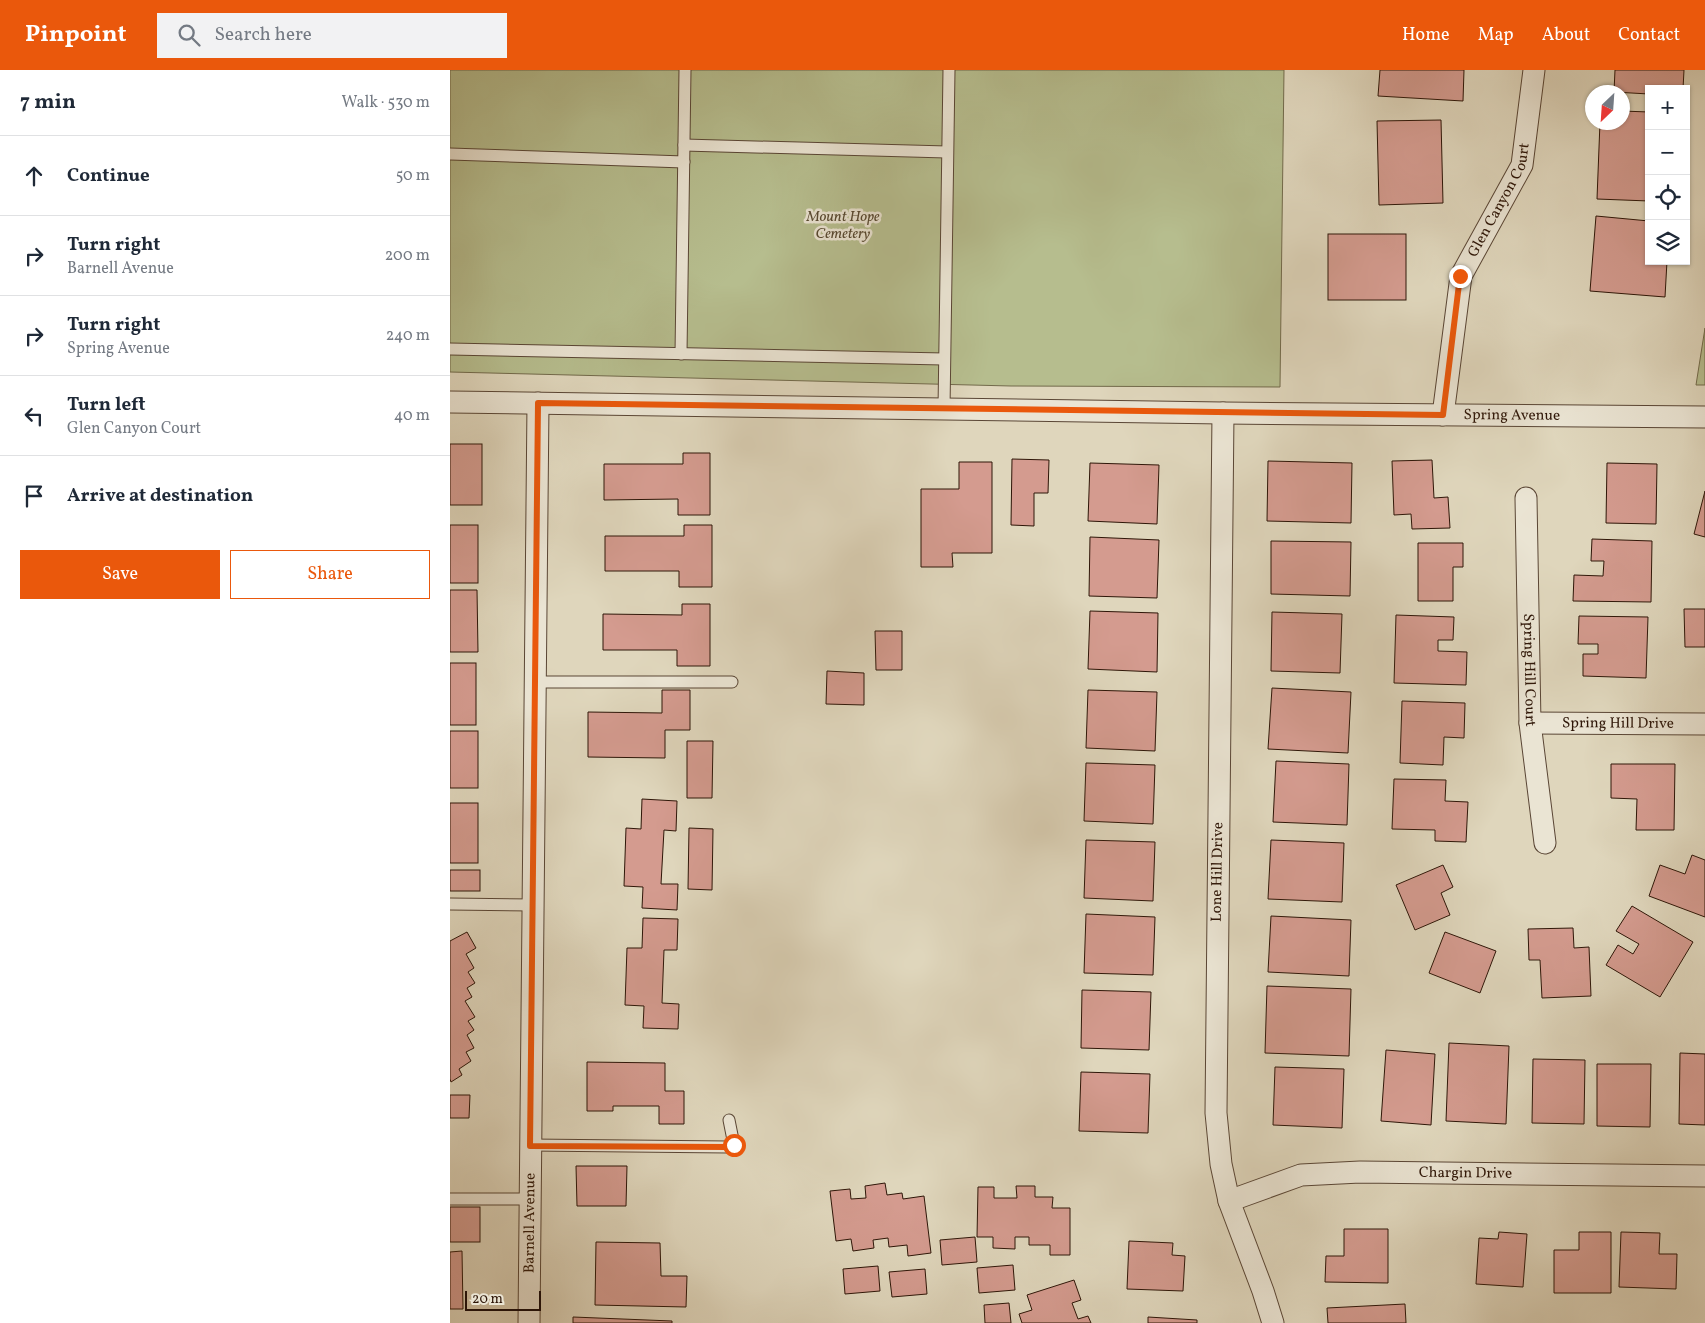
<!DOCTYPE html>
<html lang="en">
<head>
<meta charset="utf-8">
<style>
	body { margin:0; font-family:Vollkorn,serif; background:#f2f2f3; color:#1f2937 }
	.controls { position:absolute; right:15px; top:15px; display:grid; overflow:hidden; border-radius:0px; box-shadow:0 1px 4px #0004 }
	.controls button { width:45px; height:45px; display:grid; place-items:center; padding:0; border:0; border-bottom:1px solid #e0e1e3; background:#fff; color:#1f2937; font:25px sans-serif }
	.compass { position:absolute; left:1135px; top:15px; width:45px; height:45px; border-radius:50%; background:#fff; box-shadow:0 1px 4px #0004; rotate:205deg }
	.scale { position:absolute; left:15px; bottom:12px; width:76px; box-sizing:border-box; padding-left:5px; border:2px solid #2e1608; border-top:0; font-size:14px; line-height:18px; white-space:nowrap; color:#2e1608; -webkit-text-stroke:4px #eae4d3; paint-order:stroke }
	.stop { position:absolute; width:15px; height:15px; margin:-11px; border:4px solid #ea580c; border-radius:50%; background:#fff }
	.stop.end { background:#ea580c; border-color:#fff; box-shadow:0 1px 5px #0008 }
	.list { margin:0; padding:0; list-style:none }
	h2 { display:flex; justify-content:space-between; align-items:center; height:65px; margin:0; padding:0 20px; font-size:21px }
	h2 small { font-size:16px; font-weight:400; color:#747a83 }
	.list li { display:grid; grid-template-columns:32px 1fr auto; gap:15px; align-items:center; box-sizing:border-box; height:80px; padding:0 20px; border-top:1px solid #e0e1e3 }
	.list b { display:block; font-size:19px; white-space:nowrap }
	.list p { margin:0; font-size:16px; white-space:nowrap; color:#747a83 }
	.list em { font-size:16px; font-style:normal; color:#747a83 }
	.actions { display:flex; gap:10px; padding:15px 20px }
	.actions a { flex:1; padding:11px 0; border:1px solid #ea580c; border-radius:0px; text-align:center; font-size:18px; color:#ea580c }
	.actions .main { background:#ea580c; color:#fff }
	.icon { flex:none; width:28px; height:28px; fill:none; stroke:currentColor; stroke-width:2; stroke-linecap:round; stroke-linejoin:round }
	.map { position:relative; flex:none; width:1255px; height:1253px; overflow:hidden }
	header { display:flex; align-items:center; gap:30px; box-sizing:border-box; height:70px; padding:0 25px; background:#ea580c; color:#fff }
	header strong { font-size:24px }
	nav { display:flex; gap:28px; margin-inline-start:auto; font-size:18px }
	.search { width:350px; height:45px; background:#f2f2f3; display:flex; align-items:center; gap:12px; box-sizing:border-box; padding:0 18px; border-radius:0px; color:#747a83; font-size:19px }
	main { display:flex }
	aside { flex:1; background:#fff }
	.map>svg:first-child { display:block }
	.green { fill:#b6bd8e; stroke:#726a4b }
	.building { fill:#d49b8f; stroke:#2e1608 }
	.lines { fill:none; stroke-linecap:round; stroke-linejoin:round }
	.lane-casing { stroke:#5a4635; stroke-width:13 }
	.street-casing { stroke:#5a4635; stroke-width:23 }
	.lane { stroke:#eae4d3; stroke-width:11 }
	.street { stroke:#eae4d3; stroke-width:21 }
	.route { stroke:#ea580c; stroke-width:6 }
	.labels { text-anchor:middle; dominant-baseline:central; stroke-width:5; stroke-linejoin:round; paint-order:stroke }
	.street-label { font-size:15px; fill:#2e1608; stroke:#eae4d3 }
	.park-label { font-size:15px; font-style:italic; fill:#574830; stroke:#eae4d3 }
</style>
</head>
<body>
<header>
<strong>Pinpoint</strong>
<div class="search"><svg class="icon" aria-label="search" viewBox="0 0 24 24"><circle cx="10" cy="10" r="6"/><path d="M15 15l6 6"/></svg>Search here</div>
<nav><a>Home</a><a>Map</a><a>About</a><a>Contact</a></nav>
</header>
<main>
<aside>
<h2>7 min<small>Walk · 530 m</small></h2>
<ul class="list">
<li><svg class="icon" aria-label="ahead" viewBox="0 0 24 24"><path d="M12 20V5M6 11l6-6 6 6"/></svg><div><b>Continue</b></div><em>50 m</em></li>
<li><svg class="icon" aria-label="right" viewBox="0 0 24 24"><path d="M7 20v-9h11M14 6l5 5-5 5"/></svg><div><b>Turn right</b><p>Barnell Avenue</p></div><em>200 m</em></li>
<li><svg class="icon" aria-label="right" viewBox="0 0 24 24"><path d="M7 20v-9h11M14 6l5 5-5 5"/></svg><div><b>Turn right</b><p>Spring Avenue</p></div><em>240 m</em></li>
<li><svg class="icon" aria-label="left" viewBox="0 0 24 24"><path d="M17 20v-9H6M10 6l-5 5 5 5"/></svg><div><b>Turn left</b><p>Glen Canyon Court</p></div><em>40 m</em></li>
<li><svg class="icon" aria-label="arrive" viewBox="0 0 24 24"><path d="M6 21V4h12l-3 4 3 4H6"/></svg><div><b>Arrive at destination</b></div></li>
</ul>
<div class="actions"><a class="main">Save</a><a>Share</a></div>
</aside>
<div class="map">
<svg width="1255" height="1253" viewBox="0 0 1255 1253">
	<rect width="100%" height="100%" fill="#dfd6bc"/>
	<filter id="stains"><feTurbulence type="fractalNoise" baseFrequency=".004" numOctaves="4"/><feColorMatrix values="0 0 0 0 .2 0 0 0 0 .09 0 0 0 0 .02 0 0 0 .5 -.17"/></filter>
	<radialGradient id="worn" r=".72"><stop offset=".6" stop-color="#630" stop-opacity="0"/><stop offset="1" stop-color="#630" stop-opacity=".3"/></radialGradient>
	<g class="green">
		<polygon points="0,0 834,0 830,317 561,316 0,302"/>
		<polygon points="1255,258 1255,315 1246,315"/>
	</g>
	<g class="building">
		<polygon points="930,0 1014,0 1013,31 928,26"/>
		<polygon points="1165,0 1234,0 1233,19 1199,19 1199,24 1164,22"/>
		<polygon points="1172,41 1199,42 1199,131 1147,129 1150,52 1172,52"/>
		<polygon points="991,50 993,133 929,135 927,51"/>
		<polygon points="1146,146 1199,151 1199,191 1217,191 1215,227 1140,221"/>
		<rect x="878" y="164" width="78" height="66"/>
		<rect x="0" y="374" width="32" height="61"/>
		<polygon points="233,383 260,383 260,445 228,445 228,429 154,430 154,394 233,394"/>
		<polygon points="562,389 599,390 598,423 584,423 584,456 561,455"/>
		<polygon points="982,390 984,428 998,427 1000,458 962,459 961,444 944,445 942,391"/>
		<polygon points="818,391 902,393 901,453 817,451"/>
		<polygon points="509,392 542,392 542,483 502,483 503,497 471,497 471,419 509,419"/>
		<polygon points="640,393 709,395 707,454 638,451"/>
		<polygon points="1157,393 1207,394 1206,454 1156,453"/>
		<polygon points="1255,421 1255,467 1244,464"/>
		<rect x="0" y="455" width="28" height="58"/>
		<polygon points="234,455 262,455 262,517 229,517 229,501 155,501 155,466 234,466"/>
		<polygon points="640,467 709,470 707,528 639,526"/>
		<polygon points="1142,469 1202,471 1201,532 1123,531 1124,505 1153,506 1154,491 1141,491"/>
		<polygon points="821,471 901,472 900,526 821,524"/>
		<polygon points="968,473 1013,473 1013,497 1003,497 1003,531 968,531"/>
		<polygon points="0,520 27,520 28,582 0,582"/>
		<polygon points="232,534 260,534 260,596 227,596 227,580 153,580 153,544 232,545"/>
		<polygon points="1234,539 1255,539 1255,577 1235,577"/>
		<polygon points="640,541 708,543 707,602 638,599"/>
		<polygon points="822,542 892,544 890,603 821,601"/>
		<polygon points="946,545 1004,547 1003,570 988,570 988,581 1017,582 1016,615 944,613"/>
		<polygon points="1129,546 1198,547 1196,608 1133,606 1133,584 1148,584 1148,574 1128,574"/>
		<polygon points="425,561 452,561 452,600 426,600"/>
		<rect x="0" y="593" width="26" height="62"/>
		<polygon points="377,601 414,603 414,635 376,634"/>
		<polygon points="822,618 901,622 898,683 818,679"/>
		<polygon points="212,620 240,620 240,660 215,660 215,688 138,687 138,642 212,643"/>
		<polygon points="638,620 707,622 705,681 636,678"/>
		<polygon points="952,631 1015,633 1014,668 994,667 993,695 950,693"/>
		<rect x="0" y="661" width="28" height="57"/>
		<polygon points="237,671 263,671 262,728 237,728"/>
		<polygon points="826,691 899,694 897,755 823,752"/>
		<polygon points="636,693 705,695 703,754 634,751"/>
		<polygon points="1161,694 1225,694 1224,760 1186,760 1187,729 1161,728"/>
		<polygon points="944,709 996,710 995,731 1018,732 1016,772 985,771 985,760 942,759"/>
		<polygon points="192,729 227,731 226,761 214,760 211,814 228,814 227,840 192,838 193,817 174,816 176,758 191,759"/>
		<rect x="0" y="733" width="28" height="60"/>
		<polygon points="239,758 263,759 262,820 238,819"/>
		<polygon points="636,770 705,772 703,831 634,828"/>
		<polygon points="821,770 894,773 892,832 818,829"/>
		<polygon points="1242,785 1255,790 1255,847 1199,826 1210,795 1235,804"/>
		<polygon points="993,795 1003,817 991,823 1000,845 965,860 946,815"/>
		<rect x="0" y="800" width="30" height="21"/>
		<polygon points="1182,836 1243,872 1210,927 1156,895 1168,875 1183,884 1189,874 1166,861"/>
		<polygon points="636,844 705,847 703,905 634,903"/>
		<polygon points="821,846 901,850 899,906 818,902"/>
		<polygon points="193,848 228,849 227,880 214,880 212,933 229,934 228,959 193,958 194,936 175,935 177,878 192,878"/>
		<polygon points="1123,858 1124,878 1139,877 1141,926 1092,928 1090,890 1079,890 1078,859"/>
		<polygon points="17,862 26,878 16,884 24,898 18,902 25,913 17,918 22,927 15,931 25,947 18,951 24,960 17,965 24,978 16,982 21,991 9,999 12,1005 1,1012 0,1009 0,871"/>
		<polygon points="995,862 1046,881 1030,923 979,903"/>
		<polygon points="817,916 901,919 899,986 815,983"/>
		<polygon points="632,920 701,922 699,980 631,978"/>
		<polygon points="999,973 1059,976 1056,1054 996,1051"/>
		<polygon points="936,980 985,984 981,1055 931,1051"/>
		<polygon points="1230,983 1255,984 1255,1055 1229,1054"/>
		<polygon points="1083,989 1135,990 1134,1054 1082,1053"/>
		<polygon points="137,992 215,993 215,1021 234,1021 234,1054 209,1054 209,1036 163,1036 163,1041 137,1041"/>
		<polygon points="1147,994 1201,994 1200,1057 1147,1056"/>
		<polygon points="825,997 894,999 892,1058 823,1055"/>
		<polygon points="631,1002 700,1004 698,1063 629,1061"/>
		<polygon points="0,1025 20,1025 19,1048 0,1048"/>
		<polygon points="126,1096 177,1096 176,1136 127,1136"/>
		<polygon points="435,1113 437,1125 452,1123 453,1129 474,1126 481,1183 458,1186 457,1175 439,1177 438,1168 423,1170 424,1178 403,1181 401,1169 386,1171 380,1121 400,1119 401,1129 416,1128 415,1116"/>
		<polygon points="566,1116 585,1116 585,1127 603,1127 602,1138 620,1138 620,1185 600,1185 600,1175 579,1175 579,1167 565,1167 565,1179 543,1178 543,1167 527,1167 528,1117 544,1117 544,1128 567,1128"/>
		<rect x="0" y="1137" width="30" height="35"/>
		<polygon points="894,1159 938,1159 938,1213 875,1212 876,1186 894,1186"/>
		<polygon points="1049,1162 1077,1164 1073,1217 1026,1214 1029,1168 1048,1169"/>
		<polygon points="1129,1162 1161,1162 1161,1223 1104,1223 1104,1180 1129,1180"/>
		<polygon points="1171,1162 1210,1163 1209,1184 1227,1184 1226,1219 1169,1217"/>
		<polygon points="525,1167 527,1192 492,1195 490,1170"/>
		<polygon points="679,1171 723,1173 722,1185 735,1186 733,1221 677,1219"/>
		<polygon points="146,1172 210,1173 211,1206 237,1206 236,1237 145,1235"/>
		<polygon points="12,1181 13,1239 0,1239 0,1182"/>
		<polygon points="563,1195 565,1220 529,1223 527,1198"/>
		<polygon points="428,1196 430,1221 395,1224 393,1199"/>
		<polygon points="475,1199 477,1224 442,1227 439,1202"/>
		<polygon points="624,1210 631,1230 622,1233 628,1249 638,1246 641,1253 572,1253 569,1244 582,1240 577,1225"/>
		<polygon points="559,1233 561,1253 535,1253 534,1235"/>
		<polygon points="955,1234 956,1253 878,1253 877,1238"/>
		<polygon points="123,1247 222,1251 222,1253 123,1253"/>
		<polygon points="698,1247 747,1250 747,1253 698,1253"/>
	</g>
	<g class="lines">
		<defs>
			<g id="lane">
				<polyline points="234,75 497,82"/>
				<polyline points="0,84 234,92"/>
				<polyline points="0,279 494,289"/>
				<polyline points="231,284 235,0"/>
				<polyline points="494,339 499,0"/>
				<polyline points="85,612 282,612"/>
				<polyline points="0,834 83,835"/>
				<polyline points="80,1075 278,1077 284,1075 279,1050"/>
				<polyline points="0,1129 80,1129"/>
			</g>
			<g id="street">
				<path id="s1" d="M0 332 773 343 1255 347"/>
				<polyline points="773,343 766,1043 771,1094 779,1131 813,1221 823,1253"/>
				<path id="s2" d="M993 345 1011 206 1072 95 1084 0"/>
				<path id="s3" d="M1076 428 1080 653 1095 773"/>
				<path id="s4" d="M1080 653 1255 654"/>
				<path id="s5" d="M779 1131 851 1105 910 1102 1255 1106"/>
				<path id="s6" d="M79 1253 88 333"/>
			</g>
		</defs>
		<use href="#lane" class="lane-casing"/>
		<use href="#street" class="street-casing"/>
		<use href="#lane" class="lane"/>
		<use href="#street" class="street"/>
	</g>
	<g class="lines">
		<polyline class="route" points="284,1075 278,1077 80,1076 88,333 993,345 1010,206"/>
	</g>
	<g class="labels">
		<g class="street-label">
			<text stroke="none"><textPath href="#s2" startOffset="226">Glen Canyon Court</textPath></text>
			<text stroke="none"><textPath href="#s1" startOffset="1062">Spring Avenue</textPath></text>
			<text stroke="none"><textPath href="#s3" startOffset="172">Spring Hill Court</textPath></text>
			<text stroke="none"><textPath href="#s4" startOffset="88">Spring Hill Drive</textPath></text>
			<text transform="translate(768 802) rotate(-89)">Lone Hill Drive</text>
			<text stroke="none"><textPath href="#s5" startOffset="241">Chargin Drive</textPath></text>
			<text stroke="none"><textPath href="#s6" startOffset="100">Barnell Avenue</textPath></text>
		</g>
		<g class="park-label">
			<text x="393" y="147">Mount Hope<tspan x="393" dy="17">Cemetery</tspan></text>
		</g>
	</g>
	<rect width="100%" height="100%" filter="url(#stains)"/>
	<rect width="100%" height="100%" fill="url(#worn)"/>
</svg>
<div class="controls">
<button>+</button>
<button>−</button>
<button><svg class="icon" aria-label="locate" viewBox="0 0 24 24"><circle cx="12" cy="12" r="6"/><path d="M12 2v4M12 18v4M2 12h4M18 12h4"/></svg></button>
<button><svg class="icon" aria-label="layers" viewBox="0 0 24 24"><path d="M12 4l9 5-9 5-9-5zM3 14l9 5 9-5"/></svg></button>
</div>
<svg class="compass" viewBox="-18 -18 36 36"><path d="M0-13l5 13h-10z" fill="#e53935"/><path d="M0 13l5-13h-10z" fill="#747a83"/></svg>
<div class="scale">20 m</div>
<div class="stop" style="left:284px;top:1075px"></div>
<div class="stop end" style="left:1010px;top:206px"></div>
</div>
</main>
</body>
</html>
